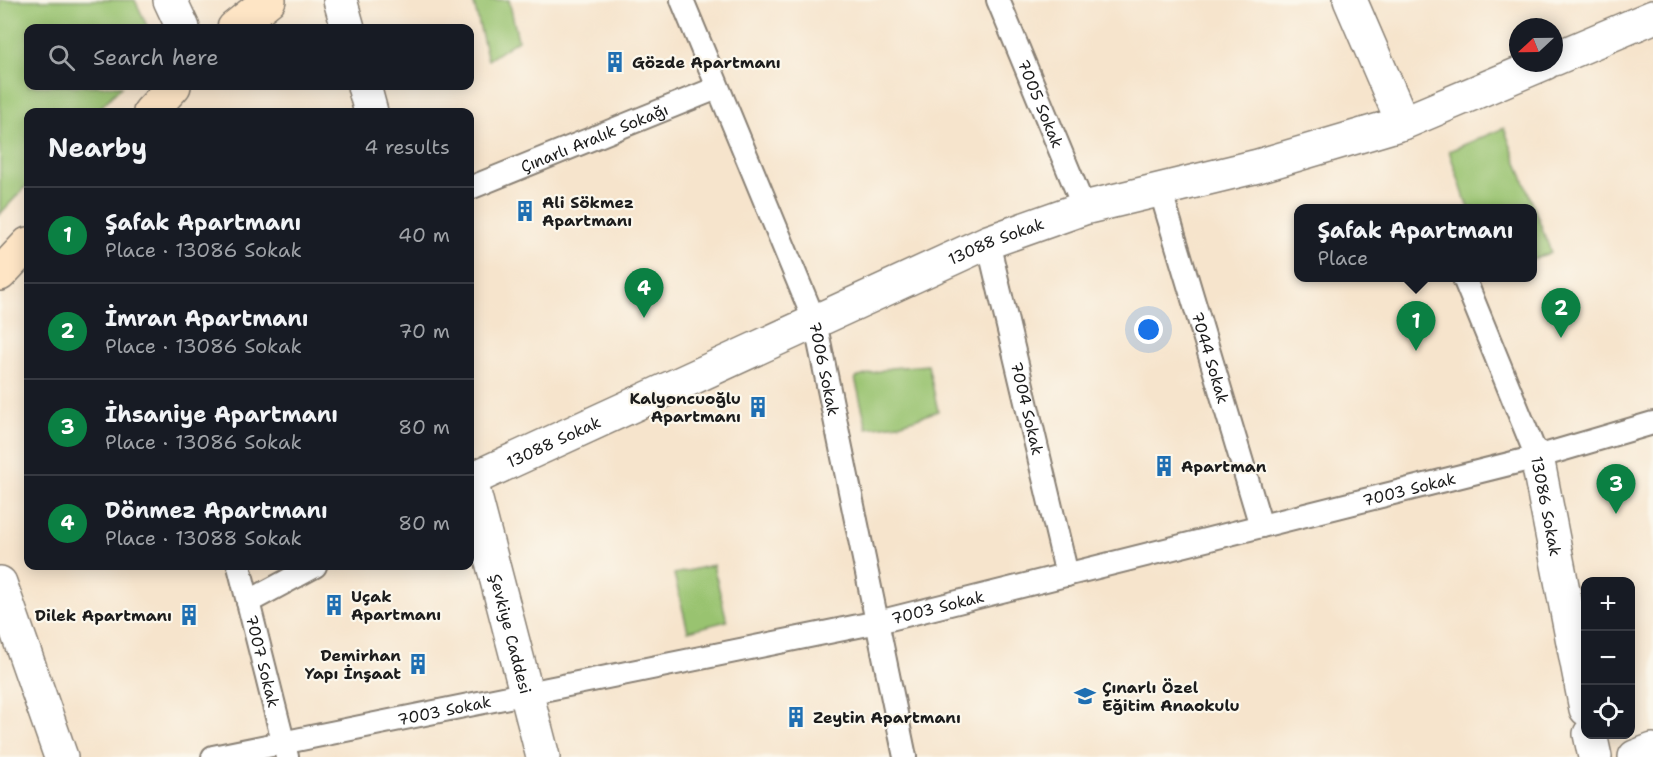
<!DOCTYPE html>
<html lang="en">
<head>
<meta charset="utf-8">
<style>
	body { margin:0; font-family:"Shantell Sans",sans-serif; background:#20242c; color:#f1f3f6 }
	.controls { position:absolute; right:18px; bottom:18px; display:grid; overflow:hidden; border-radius:12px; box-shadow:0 3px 15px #0003 }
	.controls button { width:54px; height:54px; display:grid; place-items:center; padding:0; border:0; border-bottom:2px solid #363941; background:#171b24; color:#f1f3f6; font:30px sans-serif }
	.compass { position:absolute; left:1509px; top:18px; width:54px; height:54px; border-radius:50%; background:#171b24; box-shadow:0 3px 15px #0003; rotate:248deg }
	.you { position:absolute; left:1149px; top:330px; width:21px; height:21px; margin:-15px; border:4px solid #fff; border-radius:50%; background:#1a73e8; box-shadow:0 0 0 9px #1a73e833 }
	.badge { display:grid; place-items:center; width:39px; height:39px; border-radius:50%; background:#0b8043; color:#fff; font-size:20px; font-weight:700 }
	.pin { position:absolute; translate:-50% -50px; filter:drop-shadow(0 2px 3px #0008) }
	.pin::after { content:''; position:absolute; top:32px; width:21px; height:18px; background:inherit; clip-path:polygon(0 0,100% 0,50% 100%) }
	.popup { position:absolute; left:1294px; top:204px; width:243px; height:78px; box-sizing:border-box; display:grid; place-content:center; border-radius:12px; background:#171b24; filter:drop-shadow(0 2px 4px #0005); font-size:20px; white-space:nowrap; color:#9ea1a6 }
	.popup b { font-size:22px; color:#f1f3f6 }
	.popup::after { content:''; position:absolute; left:50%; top:100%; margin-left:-12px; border:12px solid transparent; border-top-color:#171b24 }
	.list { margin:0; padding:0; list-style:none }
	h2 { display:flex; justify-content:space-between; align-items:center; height:78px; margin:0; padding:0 24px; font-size:26px }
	h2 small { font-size:20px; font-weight:400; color:#9ea1a6 }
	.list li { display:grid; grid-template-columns:39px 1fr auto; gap:18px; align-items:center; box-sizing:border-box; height:96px; padding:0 24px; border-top:2px solid #363941 }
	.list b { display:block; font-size:22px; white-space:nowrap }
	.list p { margin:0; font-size:20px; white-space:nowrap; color:#9ea1a6 }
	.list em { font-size:20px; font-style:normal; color:#9ea1a6 }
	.icon { flex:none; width:33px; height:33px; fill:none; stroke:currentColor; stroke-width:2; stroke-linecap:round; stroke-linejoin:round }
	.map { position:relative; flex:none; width:1653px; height:757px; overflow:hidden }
	.search { position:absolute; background:#171b24; box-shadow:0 3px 15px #0003; left:24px; top:24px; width:450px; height:66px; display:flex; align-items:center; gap:15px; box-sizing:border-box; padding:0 21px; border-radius:12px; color:#9ea1a6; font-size:22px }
	.panel { position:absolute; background:#171b24; box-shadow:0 3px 15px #0003; left:24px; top:108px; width:450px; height:462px; border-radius:12px }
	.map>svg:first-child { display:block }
	.green { fill:#99c370; stroke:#5a7046; stroke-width:1.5 }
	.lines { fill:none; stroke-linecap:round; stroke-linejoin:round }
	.lane-casing { stroke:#898074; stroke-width:26 }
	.street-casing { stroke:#898074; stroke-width:36 }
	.secondary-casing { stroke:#898074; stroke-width:36 }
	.lane { stroke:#fff; stroke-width:22 }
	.street { stroke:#fff; stroke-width:33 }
	.secondary { stroke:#fee5c5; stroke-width:33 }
	.labels { text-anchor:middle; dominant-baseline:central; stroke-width:4.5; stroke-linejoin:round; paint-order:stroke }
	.poi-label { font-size:16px; font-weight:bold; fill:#1c1c1c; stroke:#fbf7ec; text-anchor:start }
	.street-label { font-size:16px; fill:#1c1c1c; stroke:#fbf7ec }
</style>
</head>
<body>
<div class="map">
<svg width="1653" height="757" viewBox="0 0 1653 757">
	<rect width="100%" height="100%" fill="#fbf7ec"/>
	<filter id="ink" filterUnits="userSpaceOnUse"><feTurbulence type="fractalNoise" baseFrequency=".0167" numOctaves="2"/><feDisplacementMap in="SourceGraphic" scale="12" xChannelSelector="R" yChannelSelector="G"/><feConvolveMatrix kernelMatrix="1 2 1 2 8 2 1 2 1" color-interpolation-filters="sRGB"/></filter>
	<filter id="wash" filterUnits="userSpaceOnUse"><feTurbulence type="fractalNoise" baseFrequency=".008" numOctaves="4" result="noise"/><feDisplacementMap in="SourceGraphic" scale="24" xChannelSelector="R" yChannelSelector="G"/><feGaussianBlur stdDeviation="1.35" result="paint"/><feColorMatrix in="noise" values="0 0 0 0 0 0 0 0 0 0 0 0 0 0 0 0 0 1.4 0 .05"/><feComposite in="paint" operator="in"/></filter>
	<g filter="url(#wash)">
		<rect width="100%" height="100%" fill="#f6e4cc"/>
		<g class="green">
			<polygon points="0,0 135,0 148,28 28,28 28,86 122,86 96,112 28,112 28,184 0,214"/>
			<polygon points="473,0 509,0 518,40 488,60"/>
			<polygon points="1504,128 1551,252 1533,260 1533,208 1468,208 1449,151"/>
			<polygon points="928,365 938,411 899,424 867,428 855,378 890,368"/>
			<polygon points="713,565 727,621 688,631 674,574"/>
		</g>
	</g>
	<g filter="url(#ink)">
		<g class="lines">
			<defs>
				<g id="lane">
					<path id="s1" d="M682 0 815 322 905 757"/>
					<path id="s2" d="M998 0 1084 208"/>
					<path id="s3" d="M470 188 717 88"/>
					<path id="s4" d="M1160 189 1261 526"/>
					<path id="s5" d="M988 242 1067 575"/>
					<polyline points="1464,278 1537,457"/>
					<path id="s6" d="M239 566 287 757"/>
					<polyline points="248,602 315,566"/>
					<path id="s7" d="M213 757 878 622 1537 457 1653 423"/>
				</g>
				<g id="street">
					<polyline points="170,0 183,28"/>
					<polyline points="340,0 348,28"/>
					<polyline points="1350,0 1403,123"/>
					<polyline points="1554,59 1653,17"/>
					<polyline points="364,86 371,112"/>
					<path id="s8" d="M1537 457 1586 709"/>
					<path id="s9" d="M470 477 543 757"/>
					<path id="s10" d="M470 480 988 242 1084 208 1258 166 1403 123 1545 63"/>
					<polyline points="0,583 61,757"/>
					<polyline points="1590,734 1595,757"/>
					<polyline points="1635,757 1653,750"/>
				</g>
				<g id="secondary">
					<polyline points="234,28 269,0"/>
					<polyline points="150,112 174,86"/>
					<polyline points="0,274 28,244"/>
				</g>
			</defs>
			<use href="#lane" class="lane-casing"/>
			<use href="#street" class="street-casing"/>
			<use href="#secondary" class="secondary-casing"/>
			<use href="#lane" class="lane"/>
			<use href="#street" class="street"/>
			<use href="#secondary" class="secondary"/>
		</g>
	</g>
	<defs>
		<symbol id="building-bare" viewBox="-9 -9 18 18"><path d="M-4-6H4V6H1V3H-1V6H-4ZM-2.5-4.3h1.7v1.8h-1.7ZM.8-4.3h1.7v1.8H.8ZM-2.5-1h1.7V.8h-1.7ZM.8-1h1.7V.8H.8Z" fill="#1f6fb2" stroke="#fbf7ec" stroke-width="2.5" paint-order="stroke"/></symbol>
		<symbol id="school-bare" viewBox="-9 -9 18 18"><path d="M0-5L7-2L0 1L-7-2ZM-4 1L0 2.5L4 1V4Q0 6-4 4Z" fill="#1f6fb2" stroke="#fbf7ec" stroke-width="2.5" paint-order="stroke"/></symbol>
	</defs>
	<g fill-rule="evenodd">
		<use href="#building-bare" x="600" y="47" width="30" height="30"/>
		<use href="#building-bare" x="510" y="196" width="30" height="30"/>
		<use href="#building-bare" x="743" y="392" width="30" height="30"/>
		<use href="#building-bare" x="1149" y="451" width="30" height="30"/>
		<use href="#building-bare" x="319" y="590" width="30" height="30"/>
		<use href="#building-bare" x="174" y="600" width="30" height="30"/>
		<use href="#building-bare" x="403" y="649" width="30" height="30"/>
		<use href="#school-bare" x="1070" y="681" width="30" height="30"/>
		<use href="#building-bare" x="781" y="702" width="30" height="30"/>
	</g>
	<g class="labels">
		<g class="poi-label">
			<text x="632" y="62">Gözde Apartmanı</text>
			<text x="542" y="202">Ali Sökmez<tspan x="542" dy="18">Apartmanı</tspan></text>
			<text x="741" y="398" text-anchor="end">Kalyoncuoğlu<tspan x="741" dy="18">Apartmanı</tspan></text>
			<text x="1181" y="466">Apartman</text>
			<text x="351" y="596">Uçak<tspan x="351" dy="18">Apartmanı</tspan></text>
			<text x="172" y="615" text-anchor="end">Dilek Apartmanı</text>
			<text x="401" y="655" text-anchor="end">Demirhan<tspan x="401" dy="18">Yapı İnşaat</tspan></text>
			<text x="1102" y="687">Çınarlı Özel<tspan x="1102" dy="18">Eğitim Anaokulu</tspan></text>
			<text x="813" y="717">Zeytin Apartmanı</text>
		</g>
		<g class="street-label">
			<text stroke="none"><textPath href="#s2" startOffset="112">7005 Sokak</textPath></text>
			<text stroke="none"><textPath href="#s3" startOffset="134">Çınarlı Aralık Sokağı</textPath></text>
			<text stroke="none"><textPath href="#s10" startOffset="578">13088 Sokak</textPath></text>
			<text stroke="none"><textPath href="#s4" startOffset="176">7044 Sokak</textPath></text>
			<text stroke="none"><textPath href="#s1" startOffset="396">7006 Sokak</textPath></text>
			<text stroke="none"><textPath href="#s5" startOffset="171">7004 Sokak</textPath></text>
			<text stroke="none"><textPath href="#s10" startOffset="92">13088 Sokak</textPath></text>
			<text stroke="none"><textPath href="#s7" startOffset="1226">7003 Sokak</textPath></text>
			<text stroke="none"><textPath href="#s8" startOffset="50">13086 Sokak</textPath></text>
			<text stroke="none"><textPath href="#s7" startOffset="740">7003 Sokak</textPath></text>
			<text stroke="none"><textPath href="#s9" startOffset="162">Şevkiye Caddesi</textPath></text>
			<text stroke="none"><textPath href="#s6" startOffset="98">7007 Sokak</textPath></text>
			<text stroke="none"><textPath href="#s7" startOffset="236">7003 Sokak</textPath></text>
		</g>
	</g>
</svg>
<div class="controls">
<button>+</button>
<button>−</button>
<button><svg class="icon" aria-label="locate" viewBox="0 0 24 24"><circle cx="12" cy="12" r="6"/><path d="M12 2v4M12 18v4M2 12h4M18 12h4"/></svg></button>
</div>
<svg class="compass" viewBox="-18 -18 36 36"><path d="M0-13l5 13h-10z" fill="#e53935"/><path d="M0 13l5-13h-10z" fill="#9ea1a6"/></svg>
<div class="you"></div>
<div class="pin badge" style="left:1416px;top:351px">1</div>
<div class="popup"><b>Şafak Apartmanı</b>Place</div>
<div class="pin badge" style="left:1561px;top:338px">2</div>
<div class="pin badge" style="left:1616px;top:514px">3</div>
<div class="pin badge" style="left:644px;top:318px">4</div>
<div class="search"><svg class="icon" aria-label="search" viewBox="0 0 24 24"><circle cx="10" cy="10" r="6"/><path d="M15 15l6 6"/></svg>Search here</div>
<section class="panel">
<h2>Nearby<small>4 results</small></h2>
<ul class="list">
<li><span class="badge">1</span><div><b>Şafak Apartmanı</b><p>Place · 13086 Sokak</p></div><em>40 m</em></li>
<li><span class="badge">2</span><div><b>İmran Apartmanı</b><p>Place · 13086 Sokak</p></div><em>70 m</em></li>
<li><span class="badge">3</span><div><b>İhsaniye Apartmanı</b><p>Place · 13086 Sokak</p></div><em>80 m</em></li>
<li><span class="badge">4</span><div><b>Dönmez Apartmanı</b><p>Place · 13088 Sokak</p></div><em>80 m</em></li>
</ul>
</section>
</div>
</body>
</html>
